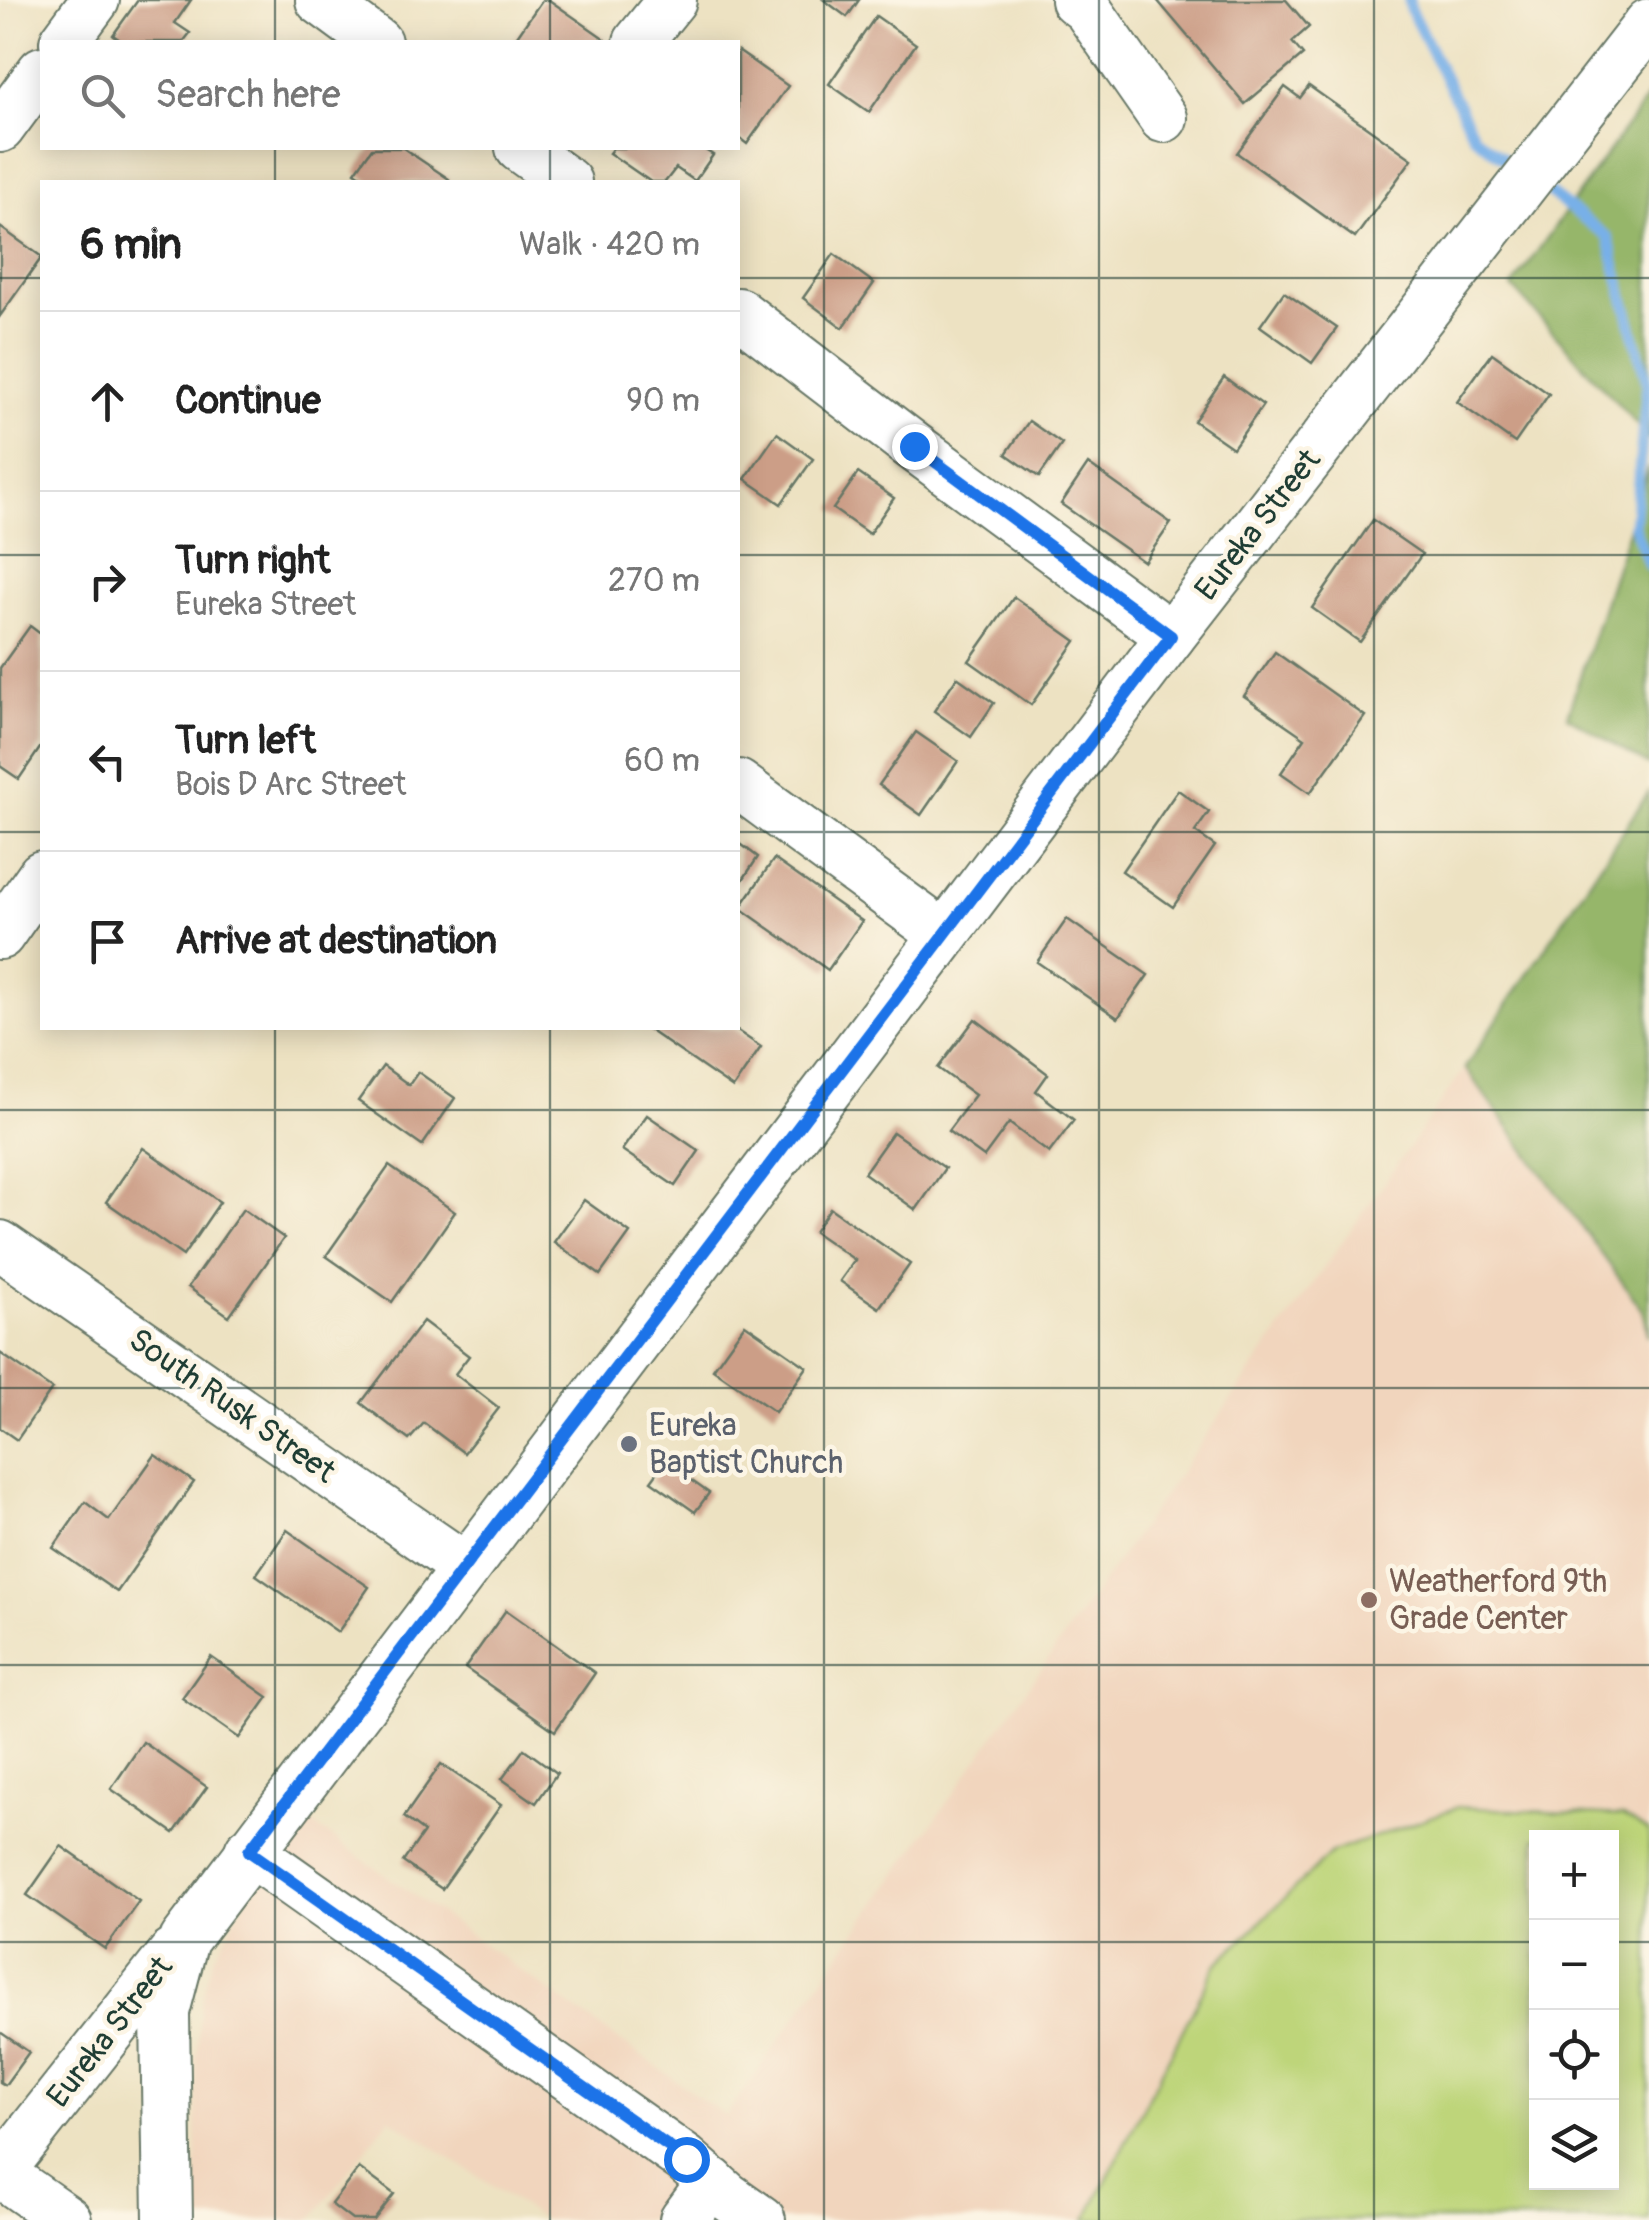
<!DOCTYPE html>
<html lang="en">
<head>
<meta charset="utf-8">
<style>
	body { margin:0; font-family:Pangolin,sans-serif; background:#f6f6f6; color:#222 }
	.controls { position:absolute; right:30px; bottom:30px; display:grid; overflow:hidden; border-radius:0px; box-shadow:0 5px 25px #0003 }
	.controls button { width:90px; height:90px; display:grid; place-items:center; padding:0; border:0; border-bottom:2px solid #e0e0e0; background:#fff; color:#222; font:50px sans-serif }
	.stop { position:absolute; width:30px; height:30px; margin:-22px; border:8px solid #1a73e8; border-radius:50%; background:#fff }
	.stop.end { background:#1a73e8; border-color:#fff; box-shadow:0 2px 10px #0008 }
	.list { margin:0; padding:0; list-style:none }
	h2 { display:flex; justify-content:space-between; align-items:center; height:130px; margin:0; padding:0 40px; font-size:42px }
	h2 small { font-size:32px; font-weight:400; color:#767676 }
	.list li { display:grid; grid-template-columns:65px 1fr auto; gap:30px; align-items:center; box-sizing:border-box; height:180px; padding:0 40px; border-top:2px solid #e0e0e0 }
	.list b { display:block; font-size:38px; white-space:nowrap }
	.list p { margin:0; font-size:32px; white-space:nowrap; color:#767676 }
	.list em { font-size:32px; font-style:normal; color:#767676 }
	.icon { flex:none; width:55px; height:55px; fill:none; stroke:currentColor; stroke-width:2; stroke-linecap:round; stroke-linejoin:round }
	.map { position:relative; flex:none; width:1649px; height:2220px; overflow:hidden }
	.search { position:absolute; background:#fff; box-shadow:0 5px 25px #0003; left:40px; top:40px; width:700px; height:110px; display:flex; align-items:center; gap:25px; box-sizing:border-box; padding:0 35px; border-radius:0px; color:#767676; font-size:38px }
	.panel { position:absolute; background:#fff; box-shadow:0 5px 25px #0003; left:40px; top:180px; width:700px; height:850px; border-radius:0px }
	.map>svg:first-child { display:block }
	.built { fill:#f1d5bd; fill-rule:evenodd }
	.green { fill:#bed57a; stroke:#6e8957; stroke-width:2.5; fill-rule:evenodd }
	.forest { fill:#96b66a; stroke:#5a7a4f; stroke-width:2.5 }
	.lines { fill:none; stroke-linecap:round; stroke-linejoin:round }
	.stream { stroke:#78b0e8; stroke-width:11 }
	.building { fill:#cc9e87 }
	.minor-casing { stroke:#677766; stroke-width:52 }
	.minor { stroke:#fff; stroke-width:48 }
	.route { stroke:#1a73e8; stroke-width:12 }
	.grid { fill:none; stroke:#1f3d34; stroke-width:2.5; stroke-opacity:0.55 }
	.worship-dot { fill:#6b7280; stroke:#fcf5e5; stroke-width:4 }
	.education-dot { fill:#8d6e63; stroke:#fcf5e5; stroke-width:4 }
	.labels { text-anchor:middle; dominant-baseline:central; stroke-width:9; stroke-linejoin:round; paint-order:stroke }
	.street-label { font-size:32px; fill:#1f3d34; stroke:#fcf5e5 }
	.worship-label { font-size:32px; fill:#5b616d; stroke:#fcf5e5; text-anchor:start }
	.education-label { font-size:32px; fill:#785e54; stroke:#fcf5e5; text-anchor:start }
</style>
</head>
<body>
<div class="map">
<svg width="1649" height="2220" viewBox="0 0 1649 2220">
	<rect width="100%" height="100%" fill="#fcf5e5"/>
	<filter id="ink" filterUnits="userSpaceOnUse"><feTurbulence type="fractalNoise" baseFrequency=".01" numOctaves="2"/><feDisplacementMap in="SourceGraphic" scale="20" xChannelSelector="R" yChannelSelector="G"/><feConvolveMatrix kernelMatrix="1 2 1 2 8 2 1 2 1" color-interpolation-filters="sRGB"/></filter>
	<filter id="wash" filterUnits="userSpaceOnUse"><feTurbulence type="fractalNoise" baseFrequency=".0048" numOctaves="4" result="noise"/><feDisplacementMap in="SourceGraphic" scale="40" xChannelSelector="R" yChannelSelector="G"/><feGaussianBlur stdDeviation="2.25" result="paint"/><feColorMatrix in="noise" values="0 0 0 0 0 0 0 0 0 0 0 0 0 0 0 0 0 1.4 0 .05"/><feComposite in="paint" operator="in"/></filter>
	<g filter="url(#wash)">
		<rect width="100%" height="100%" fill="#ede2c2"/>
		<path class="built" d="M1465 1068 1642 1309 1649 1337V2220H543L390 2118 311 2220H197L196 2059 201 2004 213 1959 245 1901 306 1819 726 2116ZM1536 1838H1612V2182H1536Z"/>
		<path class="green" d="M1458 1807 1622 1816 1649 1831V2220H1086L1216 1965 1332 1852ZM1536 1838H1612V2182H1536Z"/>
		<g class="forest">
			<polygon points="1649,95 1649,438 1512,287"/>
			<polygon points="1649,467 1649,765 1567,716"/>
			<polygon points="1649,792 1649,1337 1642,1309 1465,1068"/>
		</g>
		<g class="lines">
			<g class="stream">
				<polyline points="1409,0 1410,9 1474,136 1519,170"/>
				<polyline points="1538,184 1608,237 1647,383 1634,527 1649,566"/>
			</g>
		</g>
		<g id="blocks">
			<g class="building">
				<polygon points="138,0 191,0 175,23 190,33 183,42 123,42 113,35"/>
				<polygon points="542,0 549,0 605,39 603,42 513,42"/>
				<polygon points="824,0 859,0 847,17"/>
				<polygon points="1157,0 1286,0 1309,27 1292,42 1303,55 1245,104"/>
				<polygon points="876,16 916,44 869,112 829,84"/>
				<polygon points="738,51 788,86 747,144 738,137"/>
				<polygon points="1309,86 1412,159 1355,238 1237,153 1285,87 1300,98"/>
				<polygon points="372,148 403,148 449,179 447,182 370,182 355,172"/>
				<polygon points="613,148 702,148 713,155 695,181 676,168 665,182 651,182 609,153"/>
				<polygon points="0,227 42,257 0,316"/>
				<polygon points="834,254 874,283 843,328 803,298"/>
				<polygon points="1284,292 1337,328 1312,363 1260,326"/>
				<polygon points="1492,353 1549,394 1515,443 1457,402"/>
				<polygon points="1224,377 1263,405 1233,448 1194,421"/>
				<polygon points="1029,421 1062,444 1039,477 1006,454"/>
				<polygon points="777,433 813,459 781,504 745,479"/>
				<polygon points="1088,464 1171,523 1144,562 1061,504"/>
				<polygon points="858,473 894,498 869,534 833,509"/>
				<polygon points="1373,520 1422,554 1360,642 1312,608"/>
				<polygon points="1014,597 1076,641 1031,705 969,661"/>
				<polygon points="30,626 42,635 42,745 19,779 0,766 0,668"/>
				<polygon points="1275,652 1365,716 1310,793 1281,773 1305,738 1244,696"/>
				<polygon points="957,677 994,703 971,737 934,711"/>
				<polygon points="916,732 958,761 921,815 879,785"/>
				<polygon points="1178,790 1209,812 1195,832 1215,846 1173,907 1122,871"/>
				<polygon points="738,842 758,857 738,887"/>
				<polygon points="774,859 862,921 828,970 740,908"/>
				<polygon points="1067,919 1148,975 1118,1018 1037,962"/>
				<polygon points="975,1019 1048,1074 1036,1091 1074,1120 1049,1153 1009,1123 984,1157 948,1131 975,1095 938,1068"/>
				<polygon points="646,1028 733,1028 761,1047 733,1088"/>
				<polygon points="383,1066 409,1085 418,1072 455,1098 422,1146 358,1101"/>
				<polygon points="647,1115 699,1151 675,1186 622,1150"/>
				<polygon points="893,1132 945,1168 916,1210 864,1173"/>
				<polygon points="143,1148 220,1202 183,1256 106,1202"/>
				<polygon points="389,1166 455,1212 392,1302 326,1256"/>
				<polygon points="584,1200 630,1233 600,1275 554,1242"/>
				<polygon points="830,1208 910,1264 879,1308 840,1281 855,1260 814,1232"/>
				<polygon points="243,1209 284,1238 229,1316 188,1287"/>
				<polygon points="423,1321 469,1356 455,1374 499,1408 464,1453 424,1423 409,1440 361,1403"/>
				<polygon points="745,1324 807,1367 775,1412 713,1369"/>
				<polygon points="0,1353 52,1389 17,1440 0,1428"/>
				<polygon points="155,1455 194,1482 117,1592 53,1548 85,1502 109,1520"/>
				<polygon points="665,1462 709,1493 695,1512 651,1481"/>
				<polygon points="287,1530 369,1587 338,1632 256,1575"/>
				<polygon points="506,1610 595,1673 555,1731 465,1668"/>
				<polygon points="211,1657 268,1697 239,1738 182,1698"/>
				<polygon points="143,1742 207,1787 174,1833 111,1789"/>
				<polygon points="524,1749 557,1773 536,1803 502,1779"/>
				<polygon points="441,1764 501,1805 442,1889 403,1862 424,1832 404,1817"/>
				<polygon points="61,1846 139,1901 105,1949 27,1895"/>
				<polygon points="0,2032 29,2052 5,2085 0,2082"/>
				<polygon points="359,2168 394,2194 374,2220 352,2220 331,2204"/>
			</g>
		</g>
	</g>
	<g filter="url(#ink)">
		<use href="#blocks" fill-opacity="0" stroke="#677766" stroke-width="2.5"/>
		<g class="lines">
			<defs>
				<g id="minor">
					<polyline points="320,0 377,42"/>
					<polyline points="1075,0 1087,9 1163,118"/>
					<polyline points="64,42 95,0"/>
					<polyline points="638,42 672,0"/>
					<polyline points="0,128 42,71"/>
					<polyline points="520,148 567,182"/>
					<polyline points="738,312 913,446 1171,636"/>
					<polyline points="738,784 944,935"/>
					<polyline points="0,935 42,875"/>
					<polyline points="0,1245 465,1567"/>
					<polyline points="249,1851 685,2159 727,2196 761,2220"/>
					<polyline points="0,2172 172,1954"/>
					<polyline points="0,2173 67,2220"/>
					<polyline points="168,2220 165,2012 184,1940 1171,636 1649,23"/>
					<polyline points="684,2220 712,2182"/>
				</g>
			</defs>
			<use href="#minor" class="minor-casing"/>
			<use href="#minor" class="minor"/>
		</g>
	</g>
	<g class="lines" filter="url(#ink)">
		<polyline class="route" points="686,2159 249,1851 1171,636 914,446"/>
	</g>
	<path class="grid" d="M275 0V42M550 0V42M824 0V2220M1099 0V2220M1374 0V2220M275 148V182M550 148V182M0 278H42M738 278H1649M0 555H42M738 555H1649M0 832H42M738 832H1649M275 1028V2220M550 1028V2220M0 1110H1649M0 1388H1649M0 1665H1649M0 1942H1536M1612 1942H1649"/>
	<circle class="worship-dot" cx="629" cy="1444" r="10"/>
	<circle class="education-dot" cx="1369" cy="1600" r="10"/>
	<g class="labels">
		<g class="street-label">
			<text transform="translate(1258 525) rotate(-52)">Eureka Street</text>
			<text transform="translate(232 1406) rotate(35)">South Rusk Street</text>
			<text transform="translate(110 2032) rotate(-52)">Eureka Street</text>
		</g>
		<g class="worship-label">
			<text x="649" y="1426">Eureka<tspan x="649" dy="37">Baptist Church</tspan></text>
		</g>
		<g class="education-label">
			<text x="1389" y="1582">Weatherford 9th<tspan x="1389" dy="37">Grade Center</tspan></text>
		</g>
	</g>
</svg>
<div class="controls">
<button>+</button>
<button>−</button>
<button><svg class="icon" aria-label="locate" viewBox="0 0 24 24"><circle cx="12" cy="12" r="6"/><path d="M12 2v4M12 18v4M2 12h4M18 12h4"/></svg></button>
<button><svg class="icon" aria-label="layers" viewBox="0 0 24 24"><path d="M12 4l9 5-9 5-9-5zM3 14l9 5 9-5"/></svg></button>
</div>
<div class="stop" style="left:686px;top:2159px"></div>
<div class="stop end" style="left:914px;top:446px"></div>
<div class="search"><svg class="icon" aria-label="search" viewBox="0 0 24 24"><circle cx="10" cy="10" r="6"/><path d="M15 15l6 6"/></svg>Search here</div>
<section class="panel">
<h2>6 min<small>Walk · 420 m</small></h2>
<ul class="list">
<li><svg class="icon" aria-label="ahead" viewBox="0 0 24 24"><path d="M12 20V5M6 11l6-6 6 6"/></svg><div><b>Continue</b></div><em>90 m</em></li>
<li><svg class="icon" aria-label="right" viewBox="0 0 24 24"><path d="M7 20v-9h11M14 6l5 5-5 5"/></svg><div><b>Turn right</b><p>Eureka Street</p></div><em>270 m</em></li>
<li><svg class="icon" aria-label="left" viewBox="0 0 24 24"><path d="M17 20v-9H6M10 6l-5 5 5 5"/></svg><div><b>Turn left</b><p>Bois D Arc Street</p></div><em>60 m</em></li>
<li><svg class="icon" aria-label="arrive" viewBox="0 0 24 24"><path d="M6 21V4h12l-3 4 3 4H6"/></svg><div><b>Arrive at destination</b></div></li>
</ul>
</section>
</div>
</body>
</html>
